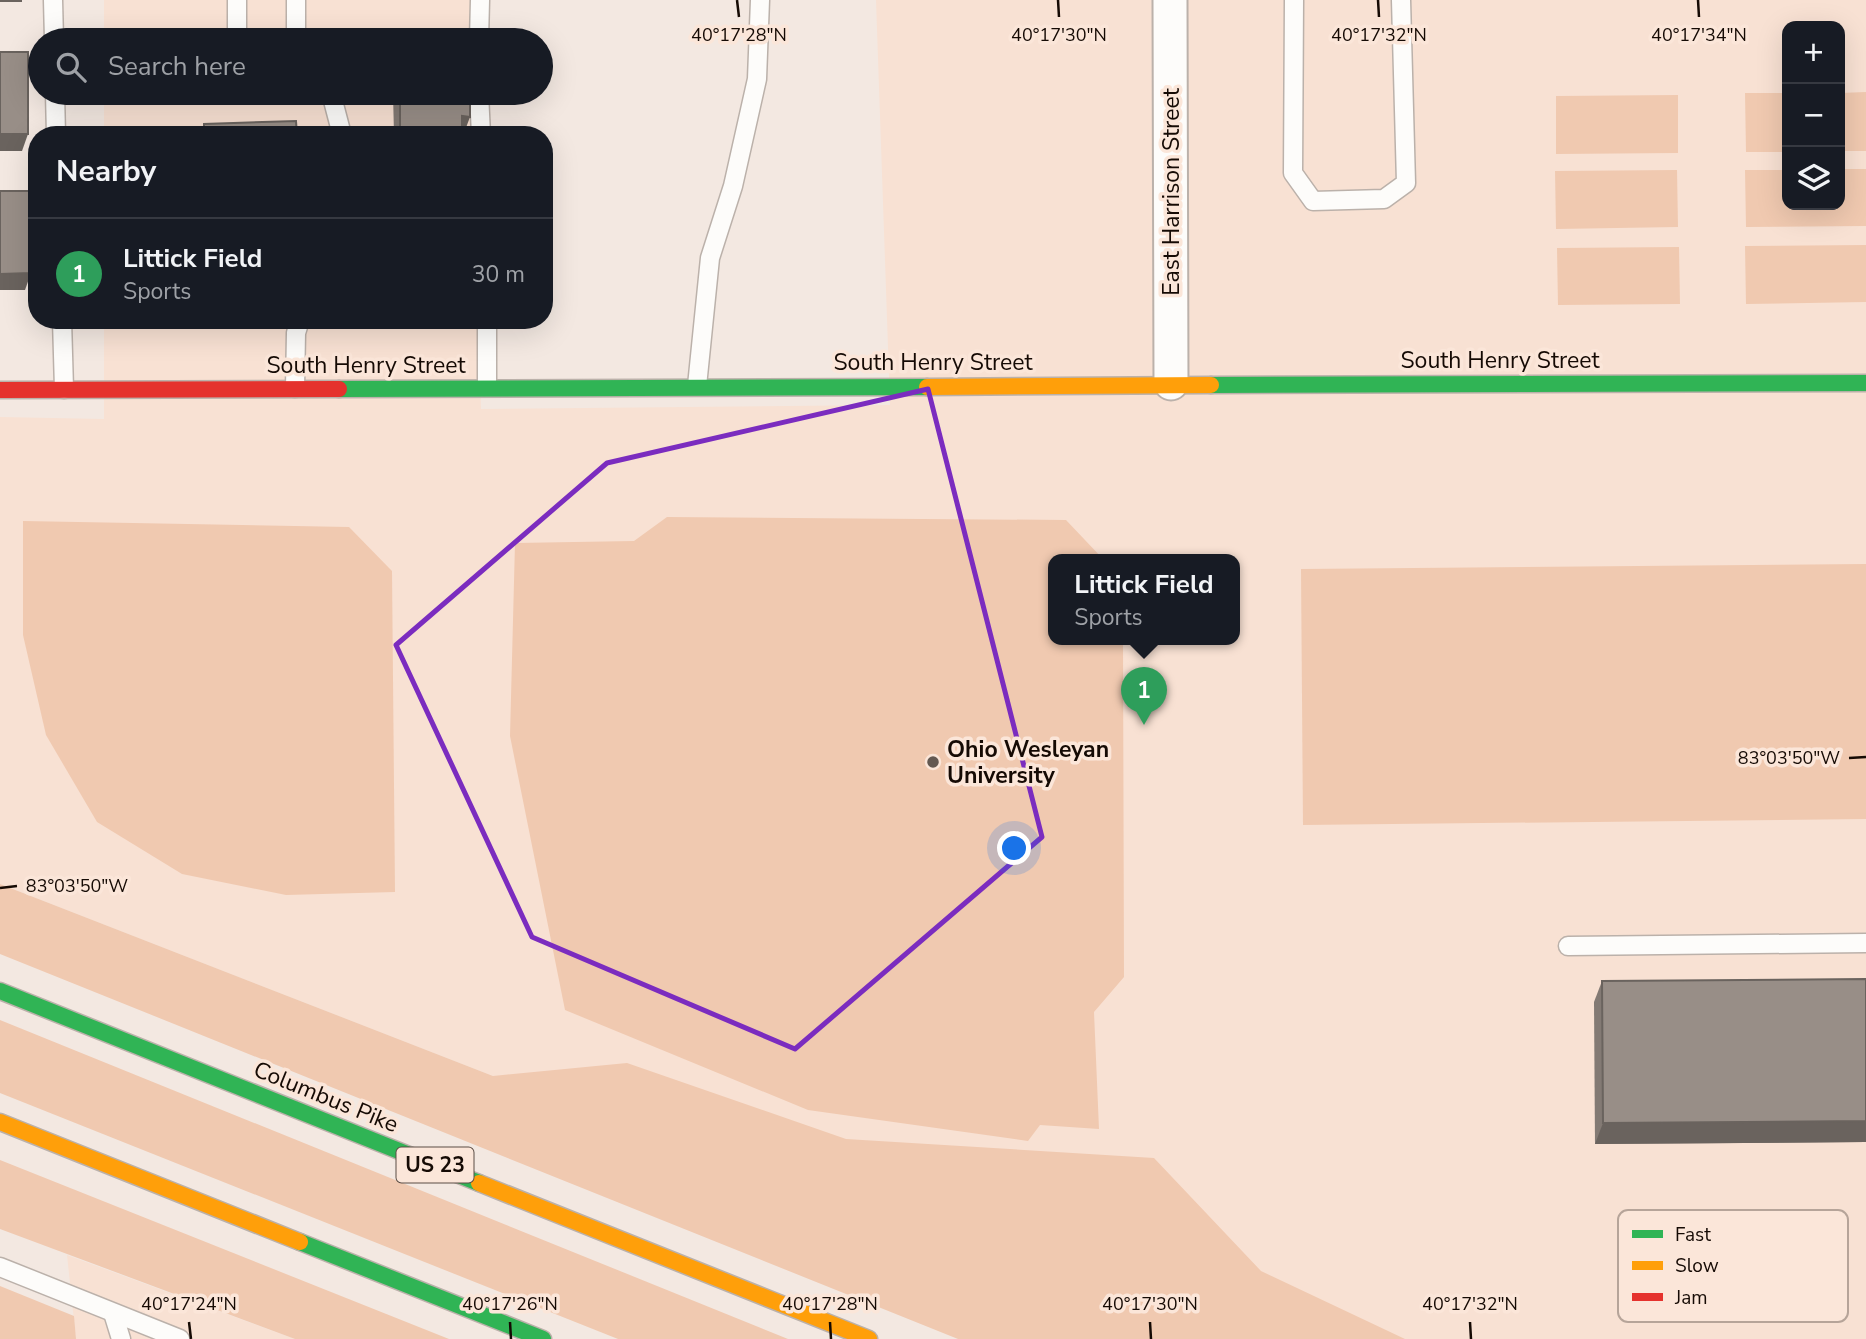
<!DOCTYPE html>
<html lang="en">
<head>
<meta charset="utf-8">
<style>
	body { margin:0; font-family:"Nunito Sans",sans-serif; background:#20242c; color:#f1f3f6 }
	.controls { position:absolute; right:21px; top:21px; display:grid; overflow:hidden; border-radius:14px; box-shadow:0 7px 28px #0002 }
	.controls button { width:63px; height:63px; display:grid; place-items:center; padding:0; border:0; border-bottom:2px solid #363941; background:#171b24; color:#f1f3f6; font:35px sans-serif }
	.you { position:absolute; left:1015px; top:849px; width:24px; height:24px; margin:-18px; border:5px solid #fff; border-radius:50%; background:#1a73e8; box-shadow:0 0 0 10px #1a73e833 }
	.badge { display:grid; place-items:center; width:46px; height:46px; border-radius:50%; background:#8c9099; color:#fff; font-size:23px; font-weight:700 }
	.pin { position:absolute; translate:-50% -58px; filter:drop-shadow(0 2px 4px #0008) }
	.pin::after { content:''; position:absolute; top:37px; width:24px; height:21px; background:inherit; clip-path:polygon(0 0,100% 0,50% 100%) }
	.popup { position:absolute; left:1048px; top:554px; width:192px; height:91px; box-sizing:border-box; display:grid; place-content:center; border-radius:14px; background:#171b24; filter:drop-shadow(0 2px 5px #0005); font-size:23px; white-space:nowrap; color:#9ea1a6 }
	.popup b { font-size:26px; color:#f1f3f6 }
	.popup::after { content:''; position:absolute; left:50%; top:100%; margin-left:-14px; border:14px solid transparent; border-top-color:#171b24 }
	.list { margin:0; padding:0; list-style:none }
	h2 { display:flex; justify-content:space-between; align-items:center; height:91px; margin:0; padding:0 28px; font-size:30px }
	h2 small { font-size:23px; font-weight:400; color:#9ea1a6 }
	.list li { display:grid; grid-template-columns:46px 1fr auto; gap:21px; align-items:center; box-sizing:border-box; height:112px; padding:0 28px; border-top:2px solid #363941 }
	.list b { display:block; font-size:26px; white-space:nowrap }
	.list p { margin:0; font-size:23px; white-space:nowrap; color:#9ea1a6 }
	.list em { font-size:23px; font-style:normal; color:#9ea1a6 }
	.icon { flex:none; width:38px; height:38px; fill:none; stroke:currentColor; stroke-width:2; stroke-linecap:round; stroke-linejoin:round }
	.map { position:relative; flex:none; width:1866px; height:1339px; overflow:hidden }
	.search { position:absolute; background:#171b24; box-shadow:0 7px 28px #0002; left:28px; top:28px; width:525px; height:77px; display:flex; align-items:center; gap:18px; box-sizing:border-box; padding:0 24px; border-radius:38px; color:#9ea1a6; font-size:26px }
	.panel { position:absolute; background:#171b24; box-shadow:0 7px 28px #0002; left:28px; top:126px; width:525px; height:203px; border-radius:28px }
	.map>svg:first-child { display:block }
	.built { fill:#f8e1d3; fill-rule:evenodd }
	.green { fill:#f0c9b0 }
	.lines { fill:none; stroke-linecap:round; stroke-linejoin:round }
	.lane-casing { stroke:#bbb1aa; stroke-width:21 }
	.street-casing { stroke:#bbb1aa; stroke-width:37 }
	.fast-casing { stroke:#bbb1aa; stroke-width:19 }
	.slow-casing { stroke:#bbb1aa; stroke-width:19 }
	.jam-casing { stroke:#bbb1aa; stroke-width:19 }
	.lane { stroke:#fdfcfa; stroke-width:18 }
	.street { stroke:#fdfcfa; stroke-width:33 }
	.fast { stroke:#30b455; stroke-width:16 }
	.slow { stroke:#ff9f0a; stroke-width:16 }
	.jam { stroke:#e5322d; stroke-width:16 }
	.wall { fill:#837a74 }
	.shaded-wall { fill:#6a635e }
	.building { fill:#988e87; stroke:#6a635e; stroke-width:2 }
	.marked { fill:none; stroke:#7b2cbf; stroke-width:5; stroke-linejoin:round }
	.ticks { fill:none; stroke:#150a04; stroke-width:2.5 }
	.poi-dot { fill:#635851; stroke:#fbe6d9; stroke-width:2.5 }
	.labels { text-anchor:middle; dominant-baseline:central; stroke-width:7; stroke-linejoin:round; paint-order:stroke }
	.shield { fill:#fbe6d9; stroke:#5a4c44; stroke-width:2 }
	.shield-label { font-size:21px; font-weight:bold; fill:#150a04 }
	.street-label { font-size:23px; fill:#150a04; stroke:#fbe6d9 }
	.poi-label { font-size:23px; font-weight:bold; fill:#150a04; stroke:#fbe6d9; text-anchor:start }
	.key { fill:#fbe6d9; stroke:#b6a499; stroke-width:2 }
	.key-label { font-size:19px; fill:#150a04 }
	.ticks-label { font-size:18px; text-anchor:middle; fill:#150a04; stroke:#fbe6d9; stroke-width:7; stroke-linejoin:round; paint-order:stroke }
</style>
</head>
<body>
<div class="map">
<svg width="1866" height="1339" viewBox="0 0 1866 1339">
	<rect width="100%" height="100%" fill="#f3e8e1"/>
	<g class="built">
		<polygon points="104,0 471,0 472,40 104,40"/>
		<path d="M876 0H1866V1339H1120L493 1076 0 884V417L104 419V320H478L481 409 890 405ZM1787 26H1840V205H1787ZM1053 559H1235V639H1053Z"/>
		<polygon points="104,93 473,93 474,135 104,135"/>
		<polygon points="67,1255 295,1339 76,1339"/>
	</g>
	<g class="green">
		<polygon points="1866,92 1866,151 1840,151 1840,93"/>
		<polygon points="1745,93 1787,93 1787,152 1746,152"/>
		<polygon points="1678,95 1678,153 1556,154 1556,96"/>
		<polygon points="1840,169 1866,169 1866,226 1746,227 1745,170 1787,170 1787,205 1840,205"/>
		<polygon points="1677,170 1678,227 1556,229 1555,171"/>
		<polygon points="1866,245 1866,302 1746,304 1745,246"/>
		<polygon points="1679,247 1680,304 1558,305 1557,248"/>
		<polygon points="667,517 1066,520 1103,559 1053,559 1053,639 1123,639 1124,977 1094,1012 1099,1129 1040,1125 1028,1141 808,1110 565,1010 510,736 515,543 634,541"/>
		<polygon points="23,521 349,527 392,571 395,892 286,895 182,874 97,822 46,735 23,635"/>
		<polygon points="1866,564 1866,819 1303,825 1301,569"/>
		<polygon points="0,884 493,1076 627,1063 846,1139 1154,1158 1261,1271 1405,1339 958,1339 0,954"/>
		<polygon points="0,1020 788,1339 618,1339 0,1093"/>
		<polygon points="0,1160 449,1339 295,1339 0,1229"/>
		<polygon points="0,1286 74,1316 76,1339 0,1339"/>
	</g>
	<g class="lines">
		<defs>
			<g id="lane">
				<polyline points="53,0 54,40"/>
				<polyline points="237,0 237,40"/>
				<polyline points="296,0 296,40"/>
				<polyline points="1294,0 1293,173 1313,201 1384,199 1406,183 1401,0"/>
				<polyline points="479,40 480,0"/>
				<polyline points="55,93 56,135"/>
				<polyline points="331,93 342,135"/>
				<polyline points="479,93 481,135"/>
				<polyline points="62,320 64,389"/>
				<polyline points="697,386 710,258 733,186 757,79 760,0"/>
				<polyline points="487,387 487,320"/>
				<polyline points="295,388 296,333 300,320"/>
				<polyline points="1568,946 1866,943"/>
				<polyline points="0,1267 180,1339"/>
				<polyline points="113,1313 121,1339"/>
			</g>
			<polyline id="street" points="1170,0 1171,383"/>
			<g id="fast">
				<polyline points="1211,385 1866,383"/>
				<polyline points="339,389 927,387"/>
				<polyline points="0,991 479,1183"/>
				<polyline points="300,1242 543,1339"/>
			</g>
			<g id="slow">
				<polyline points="927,387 1211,385"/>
				<polyline points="0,1122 300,1242"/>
				<polyline points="479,1183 869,1339"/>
			</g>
			<polyline id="jam" points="0,390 339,389"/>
		</defs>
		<use href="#lane" class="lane-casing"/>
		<use href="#street" class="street-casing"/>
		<use href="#fast" class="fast-casing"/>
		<use href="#slow" class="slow-casing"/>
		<use href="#jam" class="jam-casing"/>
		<use href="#lane" class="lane"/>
		<use href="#street" class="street"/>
		<use href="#fast" class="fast"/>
		<use href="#slow" class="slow"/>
		<use href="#jam" class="jam"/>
	</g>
	<g class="wall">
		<polygon points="393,93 470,93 464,133 462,133 462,135 394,135"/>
		<polygon points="204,124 297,135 200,135"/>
		<polygon points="1866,979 1866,1142 1595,1144 1594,1002 1602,981"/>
	</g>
	<g class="shaded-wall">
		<rect x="0" y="0" width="22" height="2"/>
		<polygon points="462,116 470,117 464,133 456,133"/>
		<polygon points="0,134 28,134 22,151 0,151"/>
		<polygon points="31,273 25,290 0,290 0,274"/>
		<polygon points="1866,1121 1866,1142 1595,1144 1603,1123"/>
	</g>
	<g class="building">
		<polygon points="469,35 469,40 399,40 399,36"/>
		<rect x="0" y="52" width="28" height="82"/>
		<polygon points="400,93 470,93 470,117 462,116 462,135 400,135"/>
		<polygon points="296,121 297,135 204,135 204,124"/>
		<polygon points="0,191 31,191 31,273 0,274"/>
		<polygon points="1866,979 1866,1121 1603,1123 1602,981"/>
	</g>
	<path class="marked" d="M928 389 1042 837 795 1049 532 937 396 645 607 463Z"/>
	<path class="ticks" d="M737 0 739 17M1058 0 1059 17M1378 0 1379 17M1698 0 1699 17M1849 758 1866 757M0 888 17 886M189 1322 191 1339M510 1322 511 1339M830 1322 831 1339M1150 1322 1151 1339M1470 1322 1471 1339"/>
	<circle class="poi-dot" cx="933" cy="762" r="7"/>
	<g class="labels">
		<rect class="shield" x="396.5" y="1147.5" width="77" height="35" rx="5"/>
		<g class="shield-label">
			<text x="435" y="1165">US 23</text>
		</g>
		<g class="street-label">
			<text transform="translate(1171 192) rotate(-90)">East Harrison Street</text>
			<text x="1500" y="360">South Henry Street</text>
			<text x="933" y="362">South Henry Street</text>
			<text x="366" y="365">South Henry Street</text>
			<text transform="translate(326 1097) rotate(22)">Columbus Pike</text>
		</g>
		<g class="poi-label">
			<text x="947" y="749">Ohio Wesleyan<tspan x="947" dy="26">University</tspan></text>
		</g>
	</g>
	<rect x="1618" y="1210" width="230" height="112" rx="10" class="key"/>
	<rect x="1632" y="1230" width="31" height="8" fill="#30b455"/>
	<rect x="1632" y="1261" width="31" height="9" fill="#ff9f0a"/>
	<rect x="1632" y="1293" width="31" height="8" fill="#e5322d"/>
	<g class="key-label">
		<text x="1675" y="1241">Fast</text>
		<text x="1675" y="1272">Slow</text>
		<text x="1675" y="1304">Jam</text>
	</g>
	<g class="ticks-label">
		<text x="739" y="41">40°17'28"N</text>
		<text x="1059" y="41">40°17'30"N</text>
		<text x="1379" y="41">40°17'32"N</text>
		<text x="1699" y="41">40°17'34"N</text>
		<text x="1789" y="764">83°03'50"W</text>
		<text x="77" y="892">83°03'50"W</text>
		<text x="189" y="1310">40°17'24"N</text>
		<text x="510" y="1310">40°17'26"N</text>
		<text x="830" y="1310">40°17'28"N</text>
		<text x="1150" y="1310">40°17'30"N</text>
		<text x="1470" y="1310">40°17'32"N</text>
	</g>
</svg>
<div class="controls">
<button>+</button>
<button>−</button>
<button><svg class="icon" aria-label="layers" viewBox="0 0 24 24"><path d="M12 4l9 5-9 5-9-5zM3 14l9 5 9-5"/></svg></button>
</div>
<div class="you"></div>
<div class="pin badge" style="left:1144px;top:725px;background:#2e9e5b">1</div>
<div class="popup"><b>Littick Field</b>Sports</div>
<div class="search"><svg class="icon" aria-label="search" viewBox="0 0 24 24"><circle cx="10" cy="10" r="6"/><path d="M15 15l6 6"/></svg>Search here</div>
<section class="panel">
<h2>Nearby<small></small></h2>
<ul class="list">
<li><span class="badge" style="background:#2e9e5b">1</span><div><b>Littick Field</b><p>Sports</p></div><em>30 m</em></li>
</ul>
</section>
</div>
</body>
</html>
